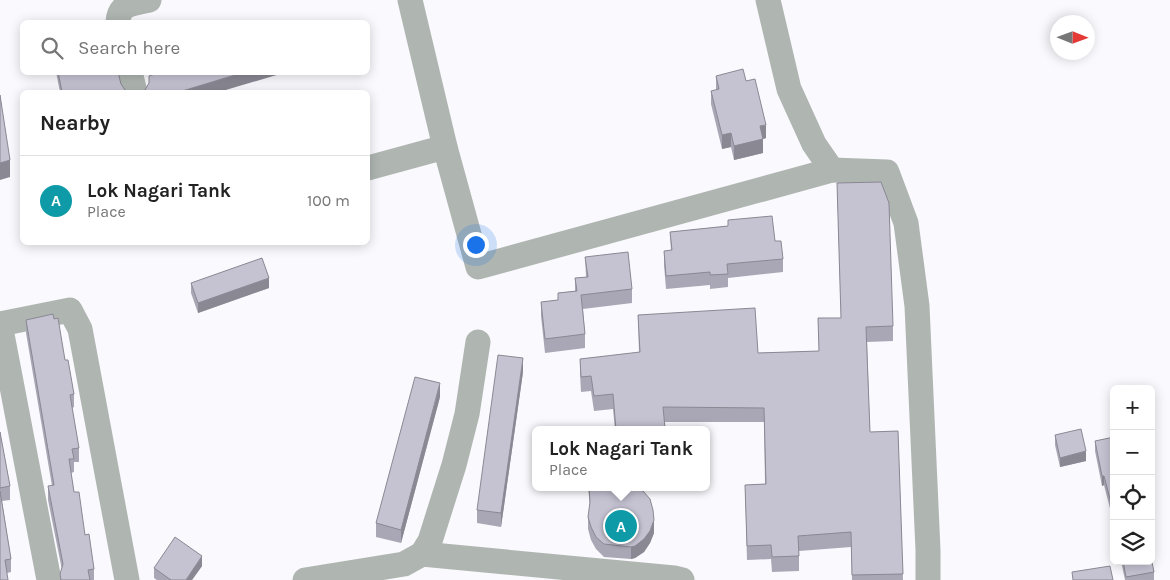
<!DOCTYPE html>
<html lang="en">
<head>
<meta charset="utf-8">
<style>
	body { margin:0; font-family:Karla,sans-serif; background:#f2f2f2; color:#222 }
	.controls { position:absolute; right:15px; bottom:15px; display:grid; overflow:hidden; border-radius:8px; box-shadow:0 2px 12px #0003 }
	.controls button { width:45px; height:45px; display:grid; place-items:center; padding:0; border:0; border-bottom:1px solid #e0e0e0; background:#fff; color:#222; font:25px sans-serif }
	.compass { position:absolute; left:1050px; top:15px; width:45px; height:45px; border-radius:50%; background:#fff; box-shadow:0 2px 12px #0003; rotate:91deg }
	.you { position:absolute; left:475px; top:244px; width:18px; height:18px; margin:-12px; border:4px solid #fff; border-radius:50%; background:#1a73e8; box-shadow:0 0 0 8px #1a73e833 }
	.badge { display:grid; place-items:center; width:32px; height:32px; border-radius:50%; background:#2563eb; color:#fff; font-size:16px; font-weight:700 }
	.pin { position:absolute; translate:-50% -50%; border:2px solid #fff; box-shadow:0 1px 5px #0006 }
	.popup { position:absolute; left:532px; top:426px; width:178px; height:65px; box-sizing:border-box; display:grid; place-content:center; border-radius:8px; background:#fff; filter:drop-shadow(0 1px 4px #0005); font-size:16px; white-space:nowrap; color:#767676 }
	.popup b { font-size:19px; color:#222 }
	.popup::after { content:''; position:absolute; left:50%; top:100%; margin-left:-10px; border:10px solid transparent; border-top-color:#fff }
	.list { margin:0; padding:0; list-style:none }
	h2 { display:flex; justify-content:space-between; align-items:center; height:65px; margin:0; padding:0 20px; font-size:21px }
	h2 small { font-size:16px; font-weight:400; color:#767676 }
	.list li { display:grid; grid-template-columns:32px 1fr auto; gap:15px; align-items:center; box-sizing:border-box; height:90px; padding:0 20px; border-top:1px solid #e0e0e0 }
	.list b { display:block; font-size:19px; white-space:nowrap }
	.list p { margin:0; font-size:16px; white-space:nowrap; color:#767676 }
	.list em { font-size:16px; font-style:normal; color:#767676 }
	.icon { flex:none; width:28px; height:28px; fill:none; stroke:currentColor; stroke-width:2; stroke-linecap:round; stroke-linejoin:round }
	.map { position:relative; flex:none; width:1170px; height:580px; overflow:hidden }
	.search { position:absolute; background:#fff; box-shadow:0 2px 12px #0003; left:20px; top:20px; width:350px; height:55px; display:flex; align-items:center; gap:12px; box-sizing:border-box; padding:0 18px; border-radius:8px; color:#767676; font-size:19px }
	.panel { position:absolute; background:#fff; box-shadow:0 2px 12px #0003; left:20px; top:90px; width:350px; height:155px; border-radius:8px }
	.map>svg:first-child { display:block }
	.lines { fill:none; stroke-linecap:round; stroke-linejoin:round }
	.street { stroke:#afb6b1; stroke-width:25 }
	.wall { fill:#a9a7b5 }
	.shaded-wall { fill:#8a8893 }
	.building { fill:#c5c2d2; stroke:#8a8893 }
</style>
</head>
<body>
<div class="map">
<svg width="1170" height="580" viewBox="0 0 1170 580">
	<rect width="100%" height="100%" fill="#faf9fd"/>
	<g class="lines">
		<g class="street">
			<polyline points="410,0 445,147 478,267 832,170"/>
			<polyline points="768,0 789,89 814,144 832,170 887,172 906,223 917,306 928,550 928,580"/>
			<path d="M118 22C119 3 133 4 149 0"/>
			<polyline points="130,72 135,92"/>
			<polyline points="368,168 445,147"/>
			<polyline points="0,324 70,310 80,329 127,580"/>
			<polyline points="0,324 49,580"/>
			<polyline points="422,554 674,578 682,580"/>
			<polyline points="305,580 404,564 422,554 430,541 454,465 467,414 478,342"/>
		</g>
	</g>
	<g class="wall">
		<polygon points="56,72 118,72 121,84 125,90 129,92 60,92"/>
		<polygon points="716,76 746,81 766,138 763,139 763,153 734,160 731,147 722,149 711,104 711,91 716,90"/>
		<polygon points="837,183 893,326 893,341 867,342 870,432 898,431 903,580 852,580 851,547 799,551 799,571 772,572 771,559 747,560 745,485 765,484 764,422 664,422 665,430 615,430 613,409 594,411 591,391 581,392 580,374 580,359 639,353 638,315 758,353 819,351 818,318 841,318"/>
		<polygon points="728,220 775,241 783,259 783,272 728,278 728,287 710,289 710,285 666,289 664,265 664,251 671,251 670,232 728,226"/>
		<polygon points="585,257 632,289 632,303 583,309 585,334 585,348 545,353 541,316 541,302 558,300 558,293 575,291 575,278 586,277"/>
		<polygon points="191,283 269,288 198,313 191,293"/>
		<polygon points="26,320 65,360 74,394 74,407 72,408 79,448 79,462 74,462 74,472 71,473 74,492 94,569 94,580 60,580 60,574 62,570 48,500 48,486 52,486 26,333"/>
		<polygon points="523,372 501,527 477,523 477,510"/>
		<polygon points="440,397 401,543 376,537 376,523"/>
		<polygon points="0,432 10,486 10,500 2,501 11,559 11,572 7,573 0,580"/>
		<polygon points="1055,435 1086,461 1060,467 1055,445"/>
		<polygon points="1114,437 1114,524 1104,485 1102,486 1095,451 1095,441"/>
		<polygon points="588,487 637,487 654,533 650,543 644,552 635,558 631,559 604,557 596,549 591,540 588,529 588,517 590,506"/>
		<polygon points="1121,561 1151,561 1154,572 1154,580 1125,580"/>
		<polygon points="202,566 192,580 157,580 154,578 154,568"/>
	</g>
	<g class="shaded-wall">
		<polygon points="245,72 280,72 280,74 219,92 179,92"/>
		<polygon points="766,125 766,138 763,139 763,153 734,160 734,146 760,126"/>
		<polygon points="731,133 731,147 722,149 722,135"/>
		<polygon points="10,160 10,177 0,180 0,163"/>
		<polygon points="269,278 269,288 198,313 198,303"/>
		<polygon points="523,358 523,372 501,527 501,513"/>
		<polygon points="440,383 440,397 401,543 401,530"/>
		<polygon points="1086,451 1086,461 1060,467 1060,458"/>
		<polygon points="1102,476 1104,476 1104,485 1102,486"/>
		<polygon points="654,520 654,533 650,543 644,552 635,558 631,559 631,547"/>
		<polygon points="202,556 202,566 192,580 186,580"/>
	</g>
	<g class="building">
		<polygon points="743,69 746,81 755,79 766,125 760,126 763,139 734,146 731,133 722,135 711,91 719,89 716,76"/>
		<polygon points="58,72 118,72 121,84 125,90 129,92 62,92"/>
		<polygon points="160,72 245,72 179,92 141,92 145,90 149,83 149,76"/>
		<polygon points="0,95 10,160 0,163"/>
		<polygon points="881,182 889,203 893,326 866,327 870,432 898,431 903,574 852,575 851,532 798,536 799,556 772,557 771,545 747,546 745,485 766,484 764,408 663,407 665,428 646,430 616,430 613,394 594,396 591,376 581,377 580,359 640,352 638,315 755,308 758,353 819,351 818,318 841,318 837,183"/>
		<polygon points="772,216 775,241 781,241 783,259 727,264 728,274 710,275 710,272 666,276 664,251 672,250 670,232 728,226 728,220"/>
		<polygon points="628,252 632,289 581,295 585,334 545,339 541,302 558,300 558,293 577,291 575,278 588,277 585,257"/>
		<polygon points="262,258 269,278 198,303 191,283"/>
		<polygon points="53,314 54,319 58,318 65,360 68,360 74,394 70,395 79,448 72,449 74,459 69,459 74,492 79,492 85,535 89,534 94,569 88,570 90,580 61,580 60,574 63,564 48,486 54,485 26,320"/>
		<polygon points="498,355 523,358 501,513 477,510"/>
		<polygon points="415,377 440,383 401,530 376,523"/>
		<polygon points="1081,429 1086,451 1060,458 1055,435"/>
		<polygon points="0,432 10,486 0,488"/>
		<polygon points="1114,437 1114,514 1104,476 1102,476 1095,441"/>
		<polygon points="589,487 637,487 643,491 650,499 653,510 654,520 650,531 644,539 635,546 631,547 604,544 596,537 591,527 588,517 590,502"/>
		<polygon points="0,491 11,559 5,560 8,580 0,580"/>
		<polygon points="175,537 202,556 186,580 171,580 154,568"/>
		<polygon points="1151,557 1154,572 1126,577 1123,561 1151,561"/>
		<polygon points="1110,566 1113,580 1073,580 1072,572"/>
	</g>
</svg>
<div class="controls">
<button>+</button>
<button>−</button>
<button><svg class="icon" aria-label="locate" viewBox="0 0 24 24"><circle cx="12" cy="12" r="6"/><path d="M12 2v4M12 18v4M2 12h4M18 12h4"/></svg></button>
<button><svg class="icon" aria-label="layers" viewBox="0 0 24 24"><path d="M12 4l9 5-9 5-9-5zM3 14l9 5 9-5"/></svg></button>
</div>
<svg class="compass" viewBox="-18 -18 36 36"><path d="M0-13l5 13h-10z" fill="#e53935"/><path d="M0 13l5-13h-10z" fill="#767676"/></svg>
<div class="you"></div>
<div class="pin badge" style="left:621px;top:526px;background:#0f9aa8">A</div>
<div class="popup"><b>Lok Nagari Tank</b>Place</div>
<div class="search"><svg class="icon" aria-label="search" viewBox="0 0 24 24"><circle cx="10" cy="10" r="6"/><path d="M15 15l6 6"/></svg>Search here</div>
<section class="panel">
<h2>Nearby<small></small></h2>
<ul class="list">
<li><span class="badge" style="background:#0f9aa8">A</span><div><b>Lok Nagari Tank</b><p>Place</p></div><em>100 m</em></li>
</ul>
</section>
</div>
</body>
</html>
